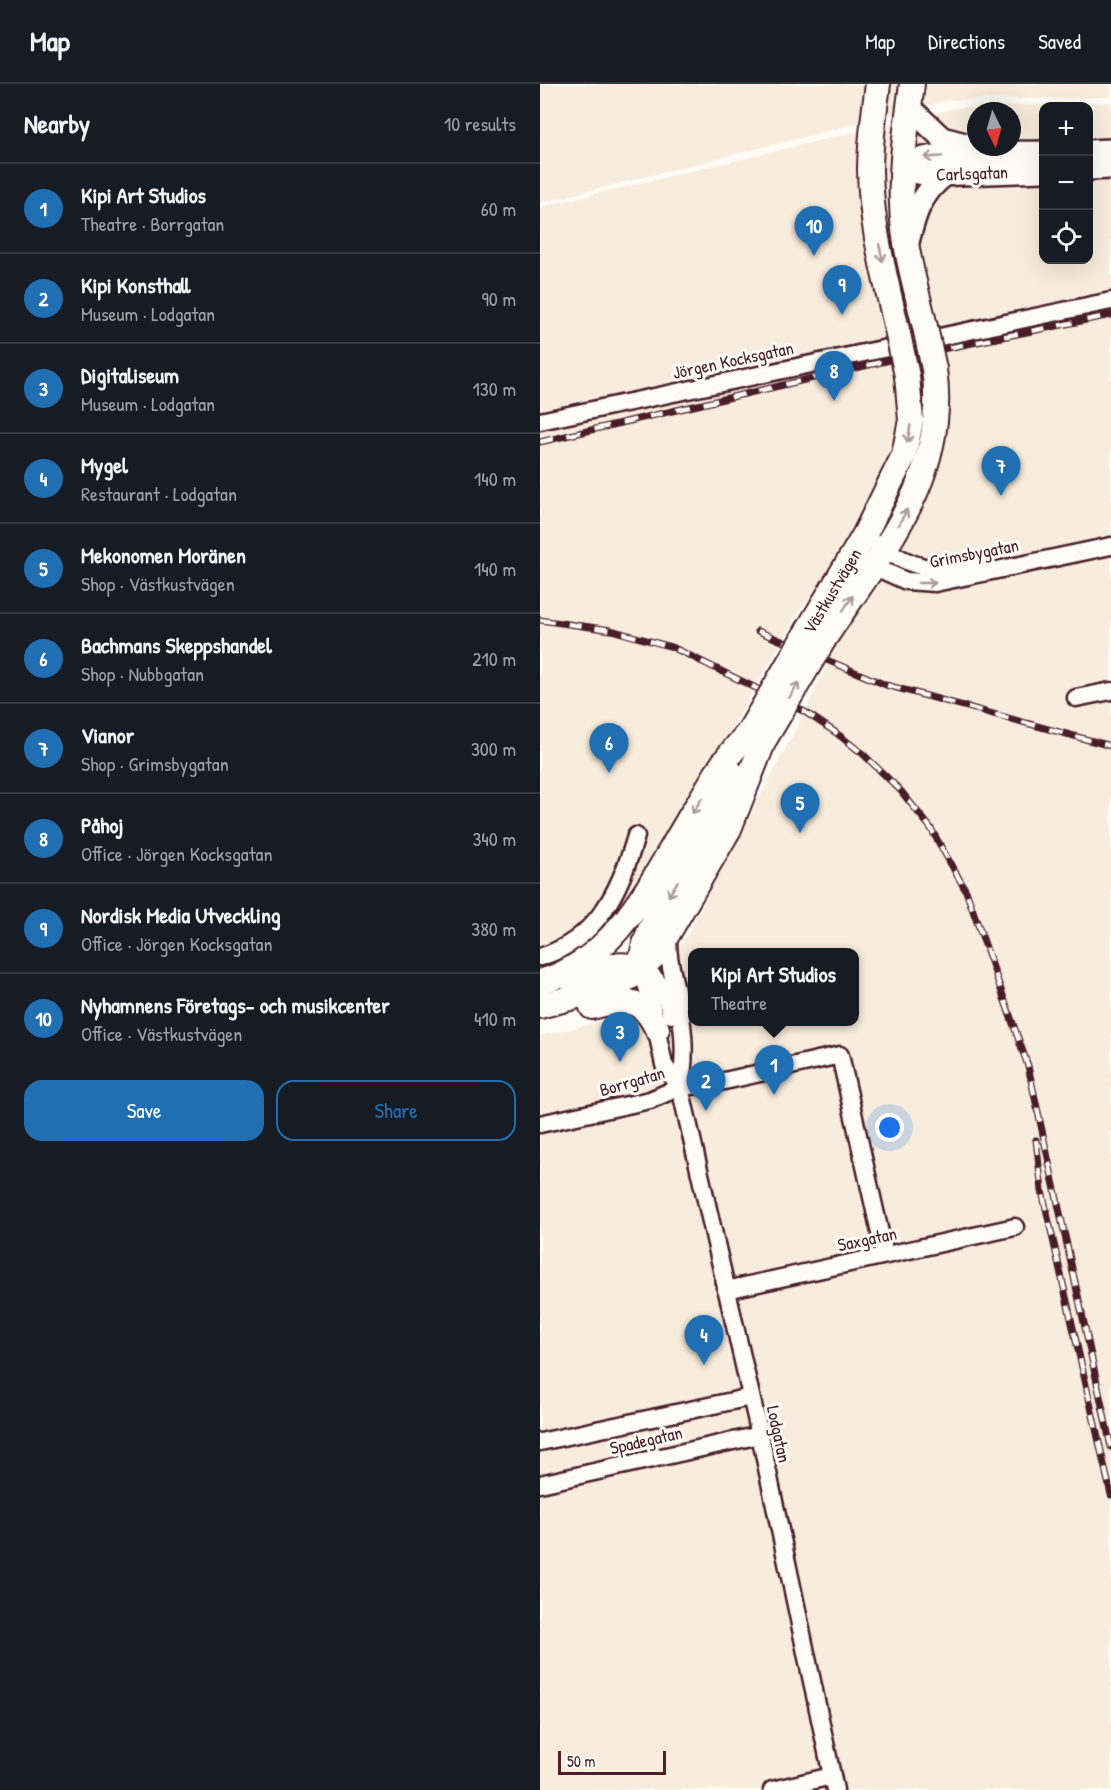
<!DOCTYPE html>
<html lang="en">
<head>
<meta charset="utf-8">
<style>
	body { margin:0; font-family:"Patrick Hand",sans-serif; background:#20242c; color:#f1f3f6 }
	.controls { position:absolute; right:18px; top:18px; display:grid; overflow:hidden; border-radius:12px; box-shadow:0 6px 24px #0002 }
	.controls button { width:54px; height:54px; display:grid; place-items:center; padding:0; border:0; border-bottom:2px solid #363941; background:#171b24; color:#f1f3f6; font:30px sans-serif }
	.compass { position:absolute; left:427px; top:18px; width:54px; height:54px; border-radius:50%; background:#171b24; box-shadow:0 6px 24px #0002; rotate:175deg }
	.scale { position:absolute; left:18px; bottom:15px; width:108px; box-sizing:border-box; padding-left:6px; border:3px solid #4a1f2b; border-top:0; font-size:16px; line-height:21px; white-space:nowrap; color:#4a1f2b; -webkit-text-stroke:4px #fdfcf7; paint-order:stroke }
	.you { position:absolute; left:350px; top:1044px; width:21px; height:21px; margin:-15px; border:4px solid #fff; border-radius:50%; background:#1a73e8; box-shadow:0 0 0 9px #1a73e833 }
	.badge { display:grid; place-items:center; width:39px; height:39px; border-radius:50%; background:#1f6fb2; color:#fff; font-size:20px; font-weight:700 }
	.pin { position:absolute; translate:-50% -50px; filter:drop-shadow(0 2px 3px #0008) }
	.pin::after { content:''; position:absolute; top:32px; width:21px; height:18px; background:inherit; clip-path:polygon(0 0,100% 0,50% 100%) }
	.popup { position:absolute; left:148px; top:864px; width:171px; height:78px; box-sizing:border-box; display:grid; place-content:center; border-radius:12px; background:#171b24; filter:drop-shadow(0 2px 4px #0005); font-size:20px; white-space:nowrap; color:#9ea1a6 }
	.popup b { font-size:22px; color:#f1f3f6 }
	.popup::after { content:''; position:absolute; left:50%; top:100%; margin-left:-12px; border:12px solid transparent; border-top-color:#171b24 }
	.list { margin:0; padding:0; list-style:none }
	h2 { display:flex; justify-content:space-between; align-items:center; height:78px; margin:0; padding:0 24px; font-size:26px }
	h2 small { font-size:20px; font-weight:400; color:#9ea1a6 }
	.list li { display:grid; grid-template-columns:39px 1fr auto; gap:18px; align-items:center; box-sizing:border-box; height:90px; padding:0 24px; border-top:2px solid #363941 }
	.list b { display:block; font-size:22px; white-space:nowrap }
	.list p { margin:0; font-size:20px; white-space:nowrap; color:#9ea1a6 }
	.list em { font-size:20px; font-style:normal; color:#9ea1a6 }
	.actions { display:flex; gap:12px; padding:18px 24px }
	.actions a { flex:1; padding:14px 0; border:2px solid #1f6fb2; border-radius:18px; text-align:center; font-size:21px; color:#1f6fb2 }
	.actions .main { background:#1f6fb2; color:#fff }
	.icon { flex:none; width:33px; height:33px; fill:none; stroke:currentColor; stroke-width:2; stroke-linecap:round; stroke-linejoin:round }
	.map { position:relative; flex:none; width:571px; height:1706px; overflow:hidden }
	header { display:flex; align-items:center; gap:36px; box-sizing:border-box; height:84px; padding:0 30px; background:#171b24; border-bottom:2px solid #363941 }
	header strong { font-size:28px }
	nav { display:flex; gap:33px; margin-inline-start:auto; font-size:21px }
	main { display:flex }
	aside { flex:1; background:#171b24 }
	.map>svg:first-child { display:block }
	.built { fill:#f8ecdc; fill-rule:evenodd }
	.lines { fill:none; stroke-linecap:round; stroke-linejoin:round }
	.minor-casing { stroke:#4a1f2b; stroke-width:21 }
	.tertiary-casing { stroke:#4a1f2b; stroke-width:26 }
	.secondary-casing { stroke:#4a1f2b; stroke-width:28 }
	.minor { stroke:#fdfcf7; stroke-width:16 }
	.tertiary { stroke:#fdfcf7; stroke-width:21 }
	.secondary { stroke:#fdfcf7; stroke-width:24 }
	.rail-casing { stroke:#4a1f2b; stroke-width:7 }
	.rail { stroke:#fdfcf7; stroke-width:4.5; stroke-dasharray:14; stroke-linecap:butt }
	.secondary-bridge-casing { stroke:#4a1f2b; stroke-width:28; stroke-linecap:butt }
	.secondary-bridge { stroke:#fdfcf7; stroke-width:24 }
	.oneway { stroke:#ac999b }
	.labels { text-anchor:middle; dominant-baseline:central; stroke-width:6; stroke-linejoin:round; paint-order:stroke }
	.street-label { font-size:18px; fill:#4a1f2b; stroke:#fdfcf7 }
</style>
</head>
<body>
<header>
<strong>Map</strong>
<nav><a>Map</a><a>Directions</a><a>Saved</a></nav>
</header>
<main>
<aside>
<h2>Nearby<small>10 results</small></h2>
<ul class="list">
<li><span class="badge">1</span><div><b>Kipi Art Studios</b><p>Theatre · Borrgatan</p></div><em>60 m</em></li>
<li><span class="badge">2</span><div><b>Kipi Konsthall</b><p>Museum · Lodgatan</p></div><em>90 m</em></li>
<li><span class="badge">3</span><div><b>Digitaliseum</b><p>Museum · Lodgatan</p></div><em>130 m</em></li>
<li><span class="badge">4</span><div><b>Mygel</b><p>Restaurant · Lodgatan</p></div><em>140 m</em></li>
<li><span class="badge">5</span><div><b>Mekonomen Moränen</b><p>Shop · Västkustvägen</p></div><em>140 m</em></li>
<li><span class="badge">6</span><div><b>Bachmans Skeppshandel</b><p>Shop · Nubbgatan</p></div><em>210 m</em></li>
<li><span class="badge">7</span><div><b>Vianor</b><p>Shop · Grimsbygatan</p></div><em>300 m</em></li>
<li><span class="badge">8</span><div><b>Påhoj</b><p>Office · Jörgen Kocksgatan</p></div><em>340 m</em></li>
<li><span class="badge">9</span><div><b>Nordisk Media Utveckling</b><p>Office · Jörgen Kocksgatan</p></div><em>380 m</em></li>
<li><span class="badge">10</span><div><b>Nyhamnens Företags- och musikcenter</b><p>Office · Västkustvägen</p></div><em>410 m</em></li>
</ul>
<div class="actions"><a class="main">Save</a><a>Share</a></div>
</aside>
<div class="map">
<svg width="571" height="1706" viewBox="0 0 571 1706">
	<rect width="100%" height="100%" fill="#fdfcf7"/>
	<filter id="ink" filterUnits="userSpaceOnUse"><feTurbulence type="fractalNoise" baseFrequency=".0167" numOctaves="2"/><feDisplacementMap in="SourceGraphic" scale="12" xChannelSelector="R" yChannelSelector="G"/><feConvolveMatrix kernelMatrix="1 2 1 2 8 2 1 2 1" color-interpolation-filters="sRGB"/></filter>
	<g filter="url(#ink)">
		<g class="built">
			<polygon points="0,0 571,0 571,13 410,16 0,119"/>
			<path d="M571 18V1706H0V952L86 932 147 851 265 628 331 484 263 520 92 818 46 872 0 884V123L417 24ZM503 22H548V176H503ZM436 27H472V63H436ZM153 868H315V938H153Z"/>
		</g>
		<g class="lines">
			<defs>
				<g id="minor">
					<polyline points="0,337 571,217"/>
					<path d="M336 460C377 486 388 487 436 483"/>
					<polyline points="324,478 366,497 395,499 571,462"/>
					<polyline points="536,614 571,607"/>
					<path d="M129 850C126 868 132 888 136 906 143 939 147 970 140 1003"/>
					<path d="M0 873C58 856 81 804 96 752"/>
					<polyline points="101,884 110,913 124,981 140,1003 220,1351 295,1706"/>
					<path d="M101 884C120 893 126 911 131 931"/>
					<polyline points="0,1040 110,1016 140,1003 171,1000 300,971 345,1171"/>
					<polyline points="186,1206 475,1143"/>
					<polyline points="0,1358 211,1313"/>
					<polyline points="0,1400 220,1351"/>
					<polyline points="232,1706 292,1692"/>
				</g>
				<g id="tertiary">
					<polyline points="369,23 402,54 437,63"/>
					<polyline points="548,67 571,66"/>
					<path d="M503 68C473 69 385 65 363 82L378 89 393 91 503 87"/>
					<polyline points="548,85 571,84"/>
					<path d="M368 158C375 130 381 109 405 91"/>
				</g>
				<g id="secondary">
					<path d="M338 0C334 29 330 58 330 87 331 143 346 196 358 250"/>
					<path d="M372 0C367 40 360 80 362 120 363 162 376 203 385 243"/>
					<polyline points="268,546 324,452 364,371 371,336 367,292"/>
					<path d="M284 555C339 471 410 392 394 285"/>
					<path d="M101 884C102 836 146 791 167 748 177 728 182 708 190 687"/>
					<path d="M32 896C56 887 74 876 101 884"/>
					<path d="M0 898C80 875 115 789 155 725 165 709 174 693 184 678 192 667 202 657 210 646"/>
					<polyline points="0,922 72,903 94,891 116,870 189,745 224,656"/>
					<path d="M52 923C83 915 102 911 117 945"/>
				</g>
			</defs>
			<use href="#minor" class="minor-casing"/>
			<use href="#tertiary" class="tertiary-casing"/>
			<use href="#secondary" class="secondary-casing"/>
			<use href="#minor" class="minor"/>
			<use href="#tertiary" class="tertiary"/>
			<use href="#secondary" class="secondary"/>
			<defs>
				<g id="rail">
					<polyline points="0,358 363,273 571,231"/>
					<polyline points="0,536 71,546 132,563 265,628 295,648 323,670 360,706 390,743 426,807 488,982 571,1363"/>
					<polyline points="218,547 346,601 571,662"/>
					<polyline points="496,1056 502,1107 571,1411"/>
				</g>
			</defs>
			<use href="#rail" class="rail-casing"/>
			<use href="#rail" class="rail"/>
			<defs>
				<g id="secondary-bridge">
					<polyline points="385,243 394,285"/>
					<polyline points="358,250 367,292"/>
					<polyline points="210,646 268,546"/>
					<polyline points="224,656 284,555"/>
				</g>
			</defs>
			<use href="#secondary-bridge" class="secondary-bridge-casing"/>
			<use href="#secondary-bridge" class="secondary-bridge"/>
		</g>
		<defs><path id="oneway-shaft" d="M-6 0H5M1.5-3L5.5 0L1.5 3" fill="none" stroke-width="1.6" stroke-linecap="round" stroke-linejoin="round" transform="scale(1.5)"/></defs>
		<g class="oneway">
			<use href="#oneway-shaft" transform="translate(393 73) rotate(176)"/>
			<use href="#oneway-shaft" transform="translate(341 169) rotate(78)"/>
			<use href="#oneway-shaft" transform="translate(369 350) rotate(99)"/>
			<use href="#oneway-shaft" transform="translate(363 433) rotate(-61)"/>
			<use href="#oneway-shaft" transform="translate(387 499)"/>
			<use href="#oneway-shaft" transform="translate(308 519) rotate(-57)"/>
			<use href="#oneway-shaft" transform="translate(254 606) rotate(-59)"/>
			<use href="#oneway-shaft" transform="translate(157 722) rotate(122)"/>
			<use href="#oneway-shaft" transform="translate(133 805) rotate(121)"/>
		</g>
	</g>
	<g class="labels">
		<g class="street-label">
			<text transform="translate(432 89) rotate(-2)">Carlsgatan</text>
			<text transform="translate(193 276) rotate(-12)">Jörgen Kocksgatan</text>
			<text transform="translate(434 469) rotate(-11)">Grimsbygatan</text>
			<text transform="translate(292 507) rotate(-59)">Västkustvägen</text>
			<text transform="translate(92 997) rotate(-16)">Borrgatan</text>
			<text transform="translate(327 1155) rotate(-12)">Saxgatan</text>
			<text transform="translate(239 1350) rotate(78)">Lodgatan</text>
			<text transform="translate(106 1356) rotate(-13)">Spadegatan</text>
		</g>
	</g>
</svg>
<div class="controls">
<button>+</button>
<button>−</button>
<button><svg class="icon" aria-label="locate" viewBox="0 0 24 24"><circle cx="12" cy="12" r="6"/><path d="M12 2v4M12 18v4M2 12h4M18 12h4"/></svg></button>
</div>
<svg class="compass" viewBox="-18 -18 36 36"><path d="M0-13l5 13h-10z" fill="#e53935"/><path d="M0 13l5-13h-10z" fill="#9ea1a6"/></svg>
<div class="scale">50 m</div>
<div class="you"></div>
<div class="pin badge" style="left:234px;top:1011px">1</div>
<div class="popup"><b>Kipi Art Studios</b>Theatre</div>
<div class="pin badge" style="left:166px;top:1027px">2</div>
<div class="pin badge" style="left:80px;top:978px">3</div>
<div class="pin badge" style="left:164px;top:1281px">4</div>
<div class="pin badge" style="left:260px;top:749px">5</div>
<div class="pin badge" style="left:69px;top:689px">6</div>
<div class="pin badge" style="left:461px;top:412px">7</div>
<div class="pin badge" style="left:294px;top:317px">8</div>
<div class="pin badge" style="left:302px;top:231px">9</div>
<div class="pin badge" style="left:274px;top:172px">10</div>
</div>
</main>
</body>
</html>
